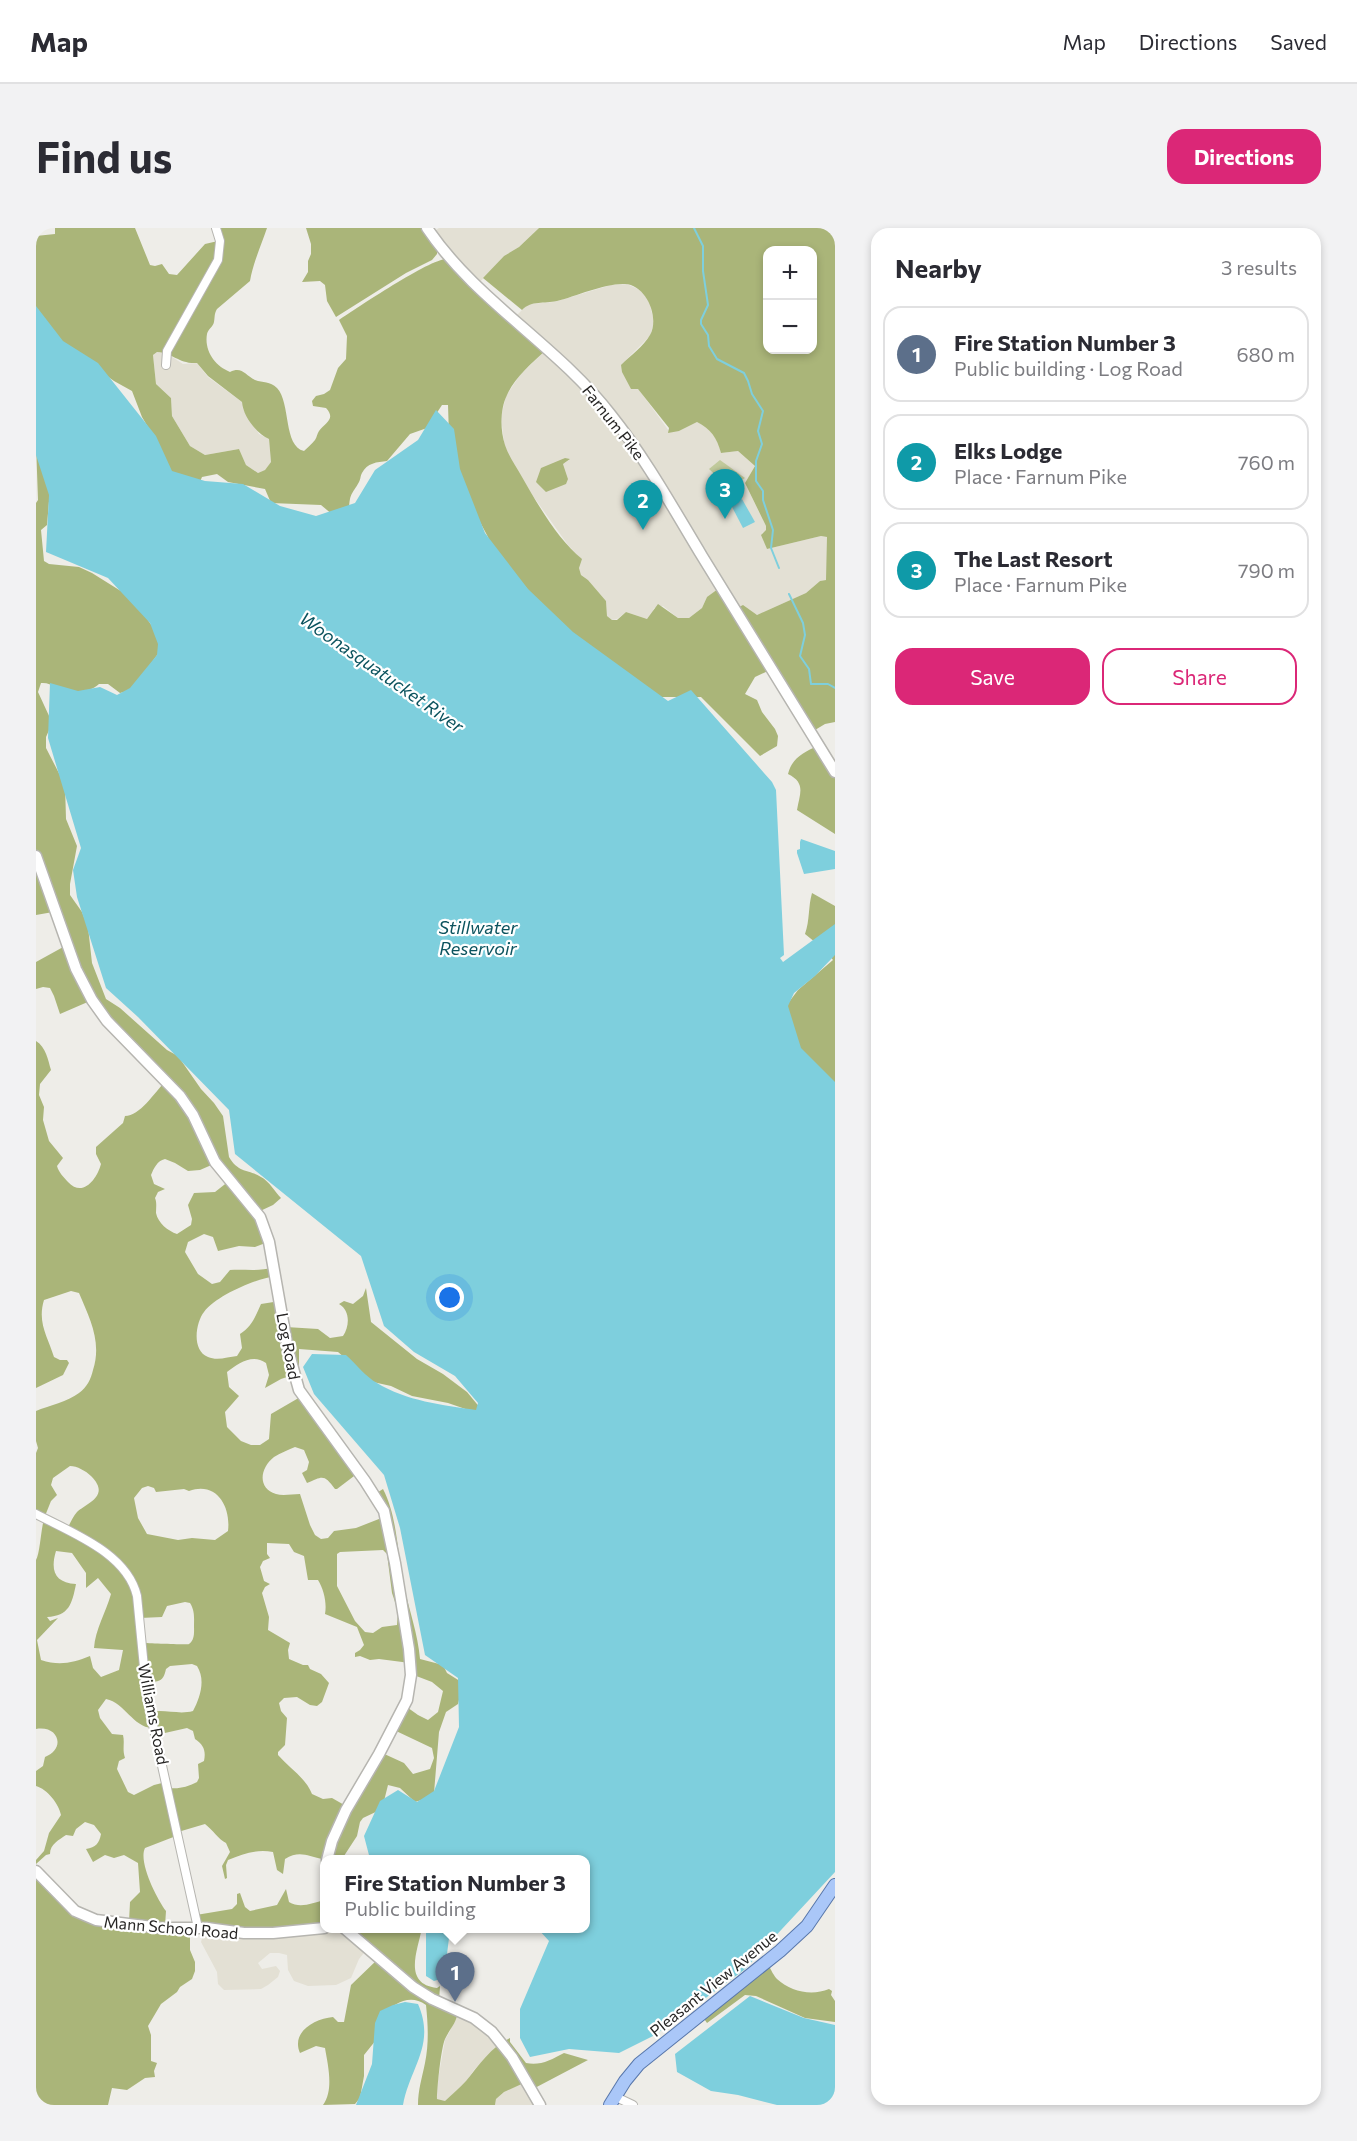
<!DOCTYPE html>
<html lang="en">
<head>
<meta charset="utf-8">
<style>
	body { margin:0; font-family:Commissioner,sans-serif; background:#f2f2f3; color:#2b2b33 }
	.controls { position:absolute; right:18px; top:18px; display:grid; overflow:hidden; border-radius:12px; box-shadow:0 3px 9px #0003 }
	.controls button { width:54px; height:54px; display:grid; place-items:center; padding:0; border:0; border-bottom:2px solid #e1e1e2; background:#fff; color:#2b2b33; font:30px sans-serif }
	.you { position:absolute; left:414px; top:1070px; width:21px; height:21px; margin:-15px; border:4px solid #fff; border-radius:50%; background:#1a73e8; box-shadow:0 0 0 9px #1a73e833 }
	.badge { display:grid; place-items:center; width:39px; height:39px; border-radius:50%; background:#db2777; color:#fff; font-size:20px; font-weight:700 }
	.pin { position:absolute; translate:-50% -50px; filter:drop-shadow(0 2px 3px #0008) }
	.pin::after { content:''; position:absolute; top:32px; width:21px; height:18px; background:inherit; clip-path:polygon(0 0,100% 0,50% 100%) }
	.popup { position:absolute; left:284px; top:1627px; width:270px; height:78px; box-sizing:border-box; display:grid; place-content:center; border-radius:12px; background:#fff; filter:drop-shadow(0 2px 4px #0005); font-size:20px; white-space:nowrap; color:#7c7c81 }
	.popup b { font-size:22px; color:#2b2b33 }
	.popup::after { content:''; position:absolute; left:50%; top:100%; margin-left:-12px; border:12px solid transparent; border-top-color:#fff }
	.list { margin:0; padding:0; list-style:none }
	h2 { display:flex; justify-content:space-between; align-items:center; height:78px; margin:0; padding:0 24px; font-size:26px }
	h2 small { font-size:20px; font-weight:400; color:#7c7c81 }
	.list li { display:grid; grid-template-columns:39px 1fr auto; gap:18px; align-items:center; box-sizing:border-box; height:96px; margin:0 12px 12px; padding:0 12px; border:2px solid #e1e1e2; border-radius:18px }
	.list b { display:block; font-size:22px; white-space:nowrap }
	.list p { margin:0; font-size:20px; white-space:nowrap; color:#7c7c81 }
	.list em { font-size:20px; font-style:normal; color:#7c7c81 }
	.actions { display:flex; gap:12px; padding:18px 24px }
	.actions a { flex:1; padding:14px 0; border:2px solid #db2777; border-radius:18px; text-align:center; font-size:21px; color:#db2777 }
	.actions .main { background:#db2777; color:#fff }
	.map { position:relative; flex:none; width:799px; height:1877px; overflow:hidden; border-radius:18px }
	header { display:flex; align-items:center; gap:36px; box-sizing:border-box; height:84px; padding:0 30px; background:#fff; border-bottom:2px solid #e1e1e2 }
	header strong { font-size:28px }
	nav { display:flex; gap:33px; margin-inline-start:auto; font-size:21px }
	.intro { display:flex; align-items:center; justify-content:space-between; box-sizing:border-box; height:144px; padding:0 36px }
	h1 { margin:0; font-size:42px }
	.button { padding:15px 27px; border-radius:18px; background:#db2777; color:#fff; font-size:21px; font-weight:700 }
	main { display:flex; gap:36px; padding:0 36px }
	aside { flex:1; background:#fff; border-radius:18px; box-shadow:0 3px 9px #0003 }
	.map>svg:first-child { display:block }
	.built { fill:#e3e0d4; fill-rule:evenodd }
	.green { fill:#c1ca9c }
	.forest { fill:#aab579; fill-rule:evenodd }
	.water { fill:#7ecfdd }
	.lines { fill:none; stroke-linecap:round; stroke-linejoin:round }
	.stream { stroke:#7ecfdd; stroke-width:2 }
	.street-casing { stroke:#b6b5b0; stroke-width:10 }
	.secondary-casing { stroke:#b6b5b0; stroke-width:13 }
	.primary-casing { stroke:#5877ab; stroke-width:14 }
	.street { stroke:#fff; stroke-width:8 }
	.secondary { stroke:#fff; stroke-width:10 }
	.primary { stroke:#aac7f8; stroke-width:12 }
	.labels { text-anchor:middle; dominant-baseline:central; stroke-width:4.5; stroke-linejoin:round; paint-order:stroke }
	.street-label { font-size:16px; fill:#272625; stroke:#fff }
	.water-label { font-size:18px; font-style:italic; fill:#0b535e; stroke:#fff }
</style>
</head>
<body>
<header>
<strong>Map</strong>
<nav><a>Map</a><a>Directions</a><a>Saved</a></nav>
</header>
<div class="intro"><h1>Find us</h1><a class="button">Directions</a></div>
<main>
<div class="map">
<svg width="799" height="1877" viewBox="0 0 799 1877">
	<rect width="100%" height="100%" fill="#eeede8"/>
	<g class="built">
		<polygon points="403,0 503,0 483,19 468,28 443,55 396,5"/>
		<path d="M591 56 604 62 613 73 618 94 614 108 585 137 633 203H643L661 194 671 199 682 213 685 225 702 223 719 238 709 255 730 298 731 302 726 305 731 321 785 308 791 309V352L784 353 770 365 721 387 699 381 671 369 666 380 653 390H642L627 378 618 380 616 387 611 391 590 384 581 391 576 392 571 388 570 373 552 352 545 347 543 340 544 330 532 317 497 268 474 232 468 214 465 189 470 168 484 147 510 122 479 89 492 76 518 74 575 57ZM528 230 533 232 527 236 532 251 506 260Z"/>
		<polygon points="121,124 130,125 147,136 161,135 172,149 206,174 207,181 223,206 233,211 235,234 229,242 222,245 210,237 203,221 169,227 154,218 136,188 135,170 120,156 117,127"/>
		<polygon points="169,1700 309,1701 332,1720 323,1731 315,1750 300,1757 272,1758 258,1753 252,1742 251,1727 243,1725 234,1725 222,1735 226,1741 240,1738 244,1743 242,1749 232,1757 225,1761 188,1762 182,1756 181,1744 165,1714"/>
		<polygon points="421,1781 440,1785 463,1817 438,1842 429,1855 409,1873 401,1871 401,1857 409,1812 414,1803"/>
		<polygon points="490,1853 504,1877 459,1877 460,1871 468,1864"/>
	</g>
	<polygon class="green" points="684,232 709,250 693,260 673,241"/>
	<g class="forest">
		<path d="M19 0H99L114 37 119 38 126 36 133 46 141 47 169 16 182 13 180 0H231C225 18 217 35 214 53L181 81C178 86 179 89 178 94 177 99 172 101 171 106 168 123 179 138 194 144 206 138 209 147 219 152 227 155 234 153 241 160 255 175 247 218 268 223 272 219 276 216 279 212 281 209 281 206 283 203 290 194 300 191 290 180L277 178 276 173 280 168 288 166 294 162 302 140 310 131 311 108 303 92C321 80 395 30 411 31L510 122C495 136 479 149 471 167 464 181 464 202 469 217 473 229 480 238 486 249 501 275 522 312 546 331L543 340 545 347 552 352 570 373 571 388 576 392H581L590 384 611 391 622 376 642 390H653L666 380 671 369 682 361 732 443 719 449 709 466 721 472 726 484 739 501 742 508 741 518 724 528 665 469H621L528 403 454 318 452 309 414 238 412 177H406L391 200 374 206 351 233C341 234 331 235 326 245 324 249 325 250 323 254 316 267 314 264 313 281L297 287 285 277 235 275 229 261 192 254 181 246 166 249 163 256 125 241 119 211 106 189 96 163 78 153 0 97V8L19 6ZM121 124C138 125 142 136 161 135L172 148 206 174C207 188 220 205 233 211L235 234 229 242 222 245 210 237 203 221 169 227 154 218 136 188 135 170 120 156 117 127Z"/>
		<polygon points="270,0 385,0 401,20 401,26 396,32 370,45 300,89 291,73 289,57 284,53 266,54 272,44 272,33 275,26 275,16"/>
		<path d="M503 0H799V494L789 496 774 505 699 381 707 377 721 387 770 365 784 353 790 352 791 309 785 308 731 321 725 307 730 302V298L709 255 719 238 702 223 685 225C681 210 675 201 661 194L643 203 632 205 633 200 602 161H595L586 144 585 137C594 128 608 118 614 107 624 89 610 57 589 56 569 55 541 68 521 73 508 76 496 72 486 82L447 50 468 28 483 19ZM732 22H776V122H732Z"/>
		<path d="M0 215 16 238 11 297 5 302 8 333 13 336 43 339 56 345 96 370 129 416 96 462 84 465 72 456H63C57 462 40 467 31 464 21 462 16 454 5 455L2 464 14 490V500L10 509V520L29 557 30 591 41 618 34 656V667L46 684 52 699 56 735 70 771 84 780 131 822 142 828 165 861 178 875 187 888 193 929C203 946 213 941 225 949 233 953 239 964 245 970L237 977 222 984 232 1014 219 1019 203 1018 182 1023 177 1009 168 1006 152 1014 149 1024 162 1046 176 1056 184 1054 194 1042C210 1041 223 1044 238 1039L239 1048C220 1051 181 1067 168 1084 160 1094 155 1122 172 1129 181 1133 192 1129 201 1128L206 1120 204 1106C216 1099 220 1087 225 1076L244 1073 250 1099 282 1101 294 1110 307 1108C314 1098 314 1082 303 1076L308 1073 317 1076 327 1068 330 1060 335 1094 381 1131 407 1146 431 1164 445 1181 444 1186 412 1175 376 1168 355 1158 337 1154 302 1124 263 1121V1145L245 1151 229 1160 233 1147 230 1135C216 1125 202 1136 191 1144L193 1159 203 1168 189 1184 191 1199 205 1213 215 1217H224L233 1211 235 1186 266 1168 322 1245 301 1261H299C288 1246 287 1248 271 1255L266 1245 271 1242 273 1234 268 1222 259 1219C252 1222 244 1225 238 1229 224 1240 221 1260 240 1266 247 1268 256 1266 264 1266L274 1297 279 1307 285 1311 292 1310 298 1303 320 1300 348 1289 339 1266 347 1261C362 1290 361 1326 368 1358 373 1382 382 1406 384 1431L407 1437 411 1445 427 1455 422 1476 410 1484 403 1504 398 1565 392 1570 379 1574 364 1560 352 1557 346 1581 327 1590 324 1594 321 1608 306 1631C300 1631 293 1632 286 1631 272 1628 263 1622 249 1631L247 1646 241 1642 237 1624C220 1621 207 1626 192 1632L190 1637 191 1650 189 1651 186 1638 194 1624 190 1615C182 1611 177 1602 169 1596L142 1604 140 1608 109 1620C102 1634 121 1671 130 1683L129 1698 154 1700V1722L159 1734V1743L156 1751 144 1759 141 1764 125 1776 112 1798 115 1807V1833L121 1835 118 1843 119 1849 109 1850 91 1862 76 1860 72 1877H0V1643L38 1682 93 1694 94 1674 104 1664 102 1635 88 1627 78 1630 69 1627 57 1634 50 1621C60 1619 63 1616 65 1606L58 1597 49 1594 40 1601 37 1608 30 1607C23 1612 14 1616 14 1626L10 1627 0 1636V1632L8 1623 13 1605 25 1587C23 1576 11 1561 0 1558V1543L7 1538 9 1529C30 1521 23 1497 0 1501V1332C4 1325 5 1301 8 1291L31 1301C34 1296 37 1288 41 1284 51 1275 75 1268 55 1248 50 1243 41 1238 34 1238L17 1250 15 1257 21 1267 15 1273 9 1288 0 1286V1225L2 1220 0 1213V1183C12 1178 33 1173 43 1165 51 1159 55 1151 57 1142 66 1114 54 1091 43 1065L35 1063 8 1072C1 1095 12 1109 18 1129L24 1132H31L33 1135 27 1147 0 1160V813C10 819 12 832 15 842L4 856 3 867 8 879 7 892 13 913 27 930 21 938C23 945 27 948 32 954 47 970 61 951 65 936L60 926V919L87 895 89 888C104 888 118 865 129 854L54 773 24 786 18 768 14 760 7 759 0 761V734L29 718 17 684 0 687V275L2 272ZM129 931 139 935 152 943 164 942 180 935 193 953 179 964 158 965 152 977 156 991 155 997 141 1006C132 1003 122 995 120 985 120 979 121 975 119 970L122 964 129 961 118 956 115 947C118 940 121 933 129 931ZM112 1258 118 1260 120 1264 148 1261 153 1263C181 1253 195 1279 192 1303L179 1312 156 1310 142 1312 111 1306 102 1290 98 1270 106 1260ZM231 1315 253 1316 258 1324 268 1328 272 1352H282C288 1362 291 1375 289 1386L321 1399 328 1417 324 1422 319 1425V1429L324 1428 334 1432 343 1431 374 1435 375 1446 396 1454 407 1463 402 1484 392 1492 382 1487 368 1477 358 1502 396 1520 398 1530 394 1541 377 1546 368 1535 344 1524 310 1578 296 1570 287 1571 276 1566C270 1550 253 1540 242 1527V1524L249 1517 251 1490 245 1483 243 1475 248 1470 261 1469 274 1477 281 1478 286 1474 293 1455 285 1446 274 1441 272 1437H267L253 1431 252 1422 254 1415 232 1402 233 1389 226 1365 229 1359 234 1356 228 1353 224 1339 227 1333 234 1330 231 1326ZM347 1322 351 1326 356 1365 362 1383 361 1397 346 1399 337 1405 329 1404 319 1393 301 1358V1326L304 1324ZM20 1323 36 1325 50 1345V1360L62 1350 75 1366C70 1384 59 1402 58 1420L87 1422 83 1442 65 1449 57 1440 54 1428C37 1435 23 1438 5 1432L1 1412 22 1390 14 1393 11 1389C33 1388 36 1376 40 1356 19 1355 14 1343 20 1323ZM149 1374 154 1375C159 1383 158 1390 158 1398 158 1404 159 1412 153 1416 151 1417 113 1415 106 1415L104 1390 126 1389 131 1378ZM156 1436 161 1438C170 1452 164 1470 157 1483 143 1487 129 1481 114 1484L108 1454C121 1453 127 1456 130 1441L134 1438ZM70 1471C89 1475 97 1499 116 1500L120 1507 151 1500 157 1503 159 1511C168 1517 170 1523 168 1533L162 1536 163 1550 161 1554C151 1559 144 1561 133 1560L130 1554 118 1557 98 1567 92 1564 81 1541 83 1533 89 1530C86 1521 89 1515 87 1507L76 1506 64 1490 62 1482Z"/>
		<polygon points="529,230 534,231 527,236 532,251 530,256 510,264 500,254 505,240"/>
		<path d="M781 518 799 547V606L761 582C764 565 770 555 752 546 756 530 767 525 781 518Z"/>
		<path d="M776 665 799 678V861L772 854 750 778 762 762 797 732 790 723 769 706C774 692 772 679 776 665Z"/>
		<path d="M250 1661 253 1674C264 1681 277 1675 288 1672V1699L243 1704 162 1699 160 1687 196 1681 201 1676V1666L204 1665 209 1679 214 1683 241 1677Z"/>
		<path d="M386 1700C381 1724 367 1756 401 1760L404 1758 403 1773 421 1781C423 1793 414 1800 409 1811 405 1820 401 1860 401 1871L409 1873C416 1866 424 1860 430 1853 443 1837 455 1819 474 1810V1814L490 1835C504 1838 515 1832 528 1825L552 1832 495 1862 490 1854 468 1864 460 1871 459 1877H382C382 1862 386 1850 389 1835 393 1816 392 1796 390 1777 373 1765 359 1776 345 1787L340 1812 328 1827V1848L324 1870 319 1876 287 1877C298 1862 292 1838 289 1820L280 1818 264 1825C255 1804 278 1791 297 1789L302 1794H308L315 1757 343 1730 309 1701Z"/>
		<path d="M733 1738C735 1742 738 1748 741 1751 755 1764 776 1768 793 1761L796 1763 795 1767 799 1773V1794L769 1790 720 1768 709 1767 671 1795 666 1788Z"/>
	</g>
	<g class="water">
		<path d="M0 78 27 113 62 135 120 208 136 243 169 253 207 256 244 278 280 288 319 275 339 242 382 212 400 182 418 201 424 241 449 305 492 361 537 404 632 473 655 462 736 554 740 562 748 727 744 730 747 734 799 696V727L779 748 758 765 752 778 765 820 799 854V1644L708 1742 619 1807 583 1825 533 1821 494 1829 484 1810V1781L513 1713 502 1701 550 1700V1632L334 1631 328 1608 344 1573 362 1562 381 1574 398 1563 423 1499 422 1450 389 1427 364 1300 348 1247 278 1166 267 1139 276 1126 310 1127C320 1136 330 1149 341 1155 370 1173 407 1177 440 1182L442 1175 419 1148 378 1124 348 1098 325 1028 199 926 193 882 102 789 70 760 41 669 37 642 45 620 12 510 14 455 42 463 64 459 81 467 94 460 121 427 122 416 114 395 72 350 10 324 13 267 0 227Z"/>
		<polygon points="706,271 719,294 707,300 695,277"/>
		<polygon points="765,611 799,623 799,641 768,646 761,625 761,622 764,621 764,614"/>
		<polygon points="390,1701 426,1701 413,1710 408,1750 398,1753 390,1748"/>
		<polygon points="714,1768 768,1790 799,1797 799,1877 741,1877 702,1867 675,1863 641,1844 639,1826"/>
		<path d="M369 1774 382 1776C400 1817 374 1839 367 1877H320L336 1836 339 1795 344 1783 357 1777Z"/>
	</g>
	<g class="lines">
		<g class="stream">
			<polyline points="658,0 667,18 667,43 672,77 665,92 665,96 672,107 673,118 681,131 708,145 712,153 716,166 727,183 722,203 726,216 720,233 720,253 727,263 727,272 737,302 735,320 743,340"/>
			<polyline points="753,366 767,395 769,407 764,428 773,441 775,456 792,456 799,460"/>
		</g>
		<defs>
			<g id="street">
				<polyline points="130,137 131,123 182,32 184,13 180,0"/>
				<path d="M0 1286C36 1305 91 1325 101 1368L111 1470 162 1700"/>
				<polyline points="578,1868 597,1877"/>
			</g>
			<g id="secondary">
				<path d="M391 0C440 73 522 118 575 187 610 231 637 280 666 328 710 400 754 472 799 544"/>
				<polyline points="0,628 40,741 56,772 71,793 144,868 157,887 179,934 224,989 233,1014 252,1122 263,1162 329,1253 348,1283 359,1335 373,1421 375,1447 371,1472 343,1526 310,1582 296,1613 291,1632"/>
				<polyline points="0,1643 39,1683 60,1692 125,1700 171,1700 208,1705 237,1705 288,1700"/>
				<polyline points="308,1700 377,1759 396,1771 438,1790 456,1804 476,1829 504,1877"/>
			</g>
			<polyline id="primary" points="574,1877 589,1853 603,1836 744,1723 771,1698 799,1657"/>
		</defs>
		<use href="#street" class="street-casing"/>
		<use href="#secondary" class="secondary-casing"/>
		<use href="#primary" class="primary-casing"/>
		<use href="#street" class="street"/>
		<use href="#secondary" class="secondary"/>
		<use href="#primary" class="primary"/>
	</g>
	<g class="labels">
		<g class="street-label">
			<text transform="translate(578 194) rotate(52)">Farnum Pike</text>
			<text transform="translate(253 1118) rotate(79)">Log Road</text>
			<text transform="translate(118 1486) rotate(79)">Williams Road</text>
			<text transform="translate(135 1699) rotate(5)">Mann School Road</text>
			<text transform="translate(677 1755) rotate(-39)">Pleasant View Avenue</text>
		</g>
		<g class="water-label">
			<text transform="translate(346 444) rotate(35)">Woonasquatucket River</text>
			<text x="442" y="699">Stillwater<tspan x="442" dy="21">Reservoir</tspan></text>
		</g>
	</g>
</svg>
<div class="controls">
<button>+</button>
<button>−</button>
</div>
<div class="you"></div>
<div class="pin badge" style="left:419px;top:1774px;background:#5c6f8a">1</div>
<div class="popup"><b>Fire Station Number 3</b>Public building</div>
<div class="pin badge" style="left:607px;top:302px;background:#0f9aa8">2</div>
<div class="pin badge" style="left:689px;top:291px;background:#0f9aa8">3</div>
</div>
<aside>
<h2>Nearby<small>3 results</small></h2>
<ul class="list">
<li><span class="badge" style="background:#5c6f8a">1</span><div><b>Fire Station Number 3</b><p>Public building · Log Road</p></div><em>680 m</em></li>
<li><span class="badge" style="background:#0f9aa8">2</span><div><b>Elks Lodge</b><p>Place · Farnum Pike</p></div><em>760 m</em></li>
<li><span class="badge" style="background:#0f9aa8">3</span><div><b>The Last Resort</b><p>Place · Farnum Pike</p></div><em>790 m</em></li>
</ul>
<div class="actions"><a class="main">Save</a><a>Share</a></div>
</aside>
</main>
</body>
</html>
